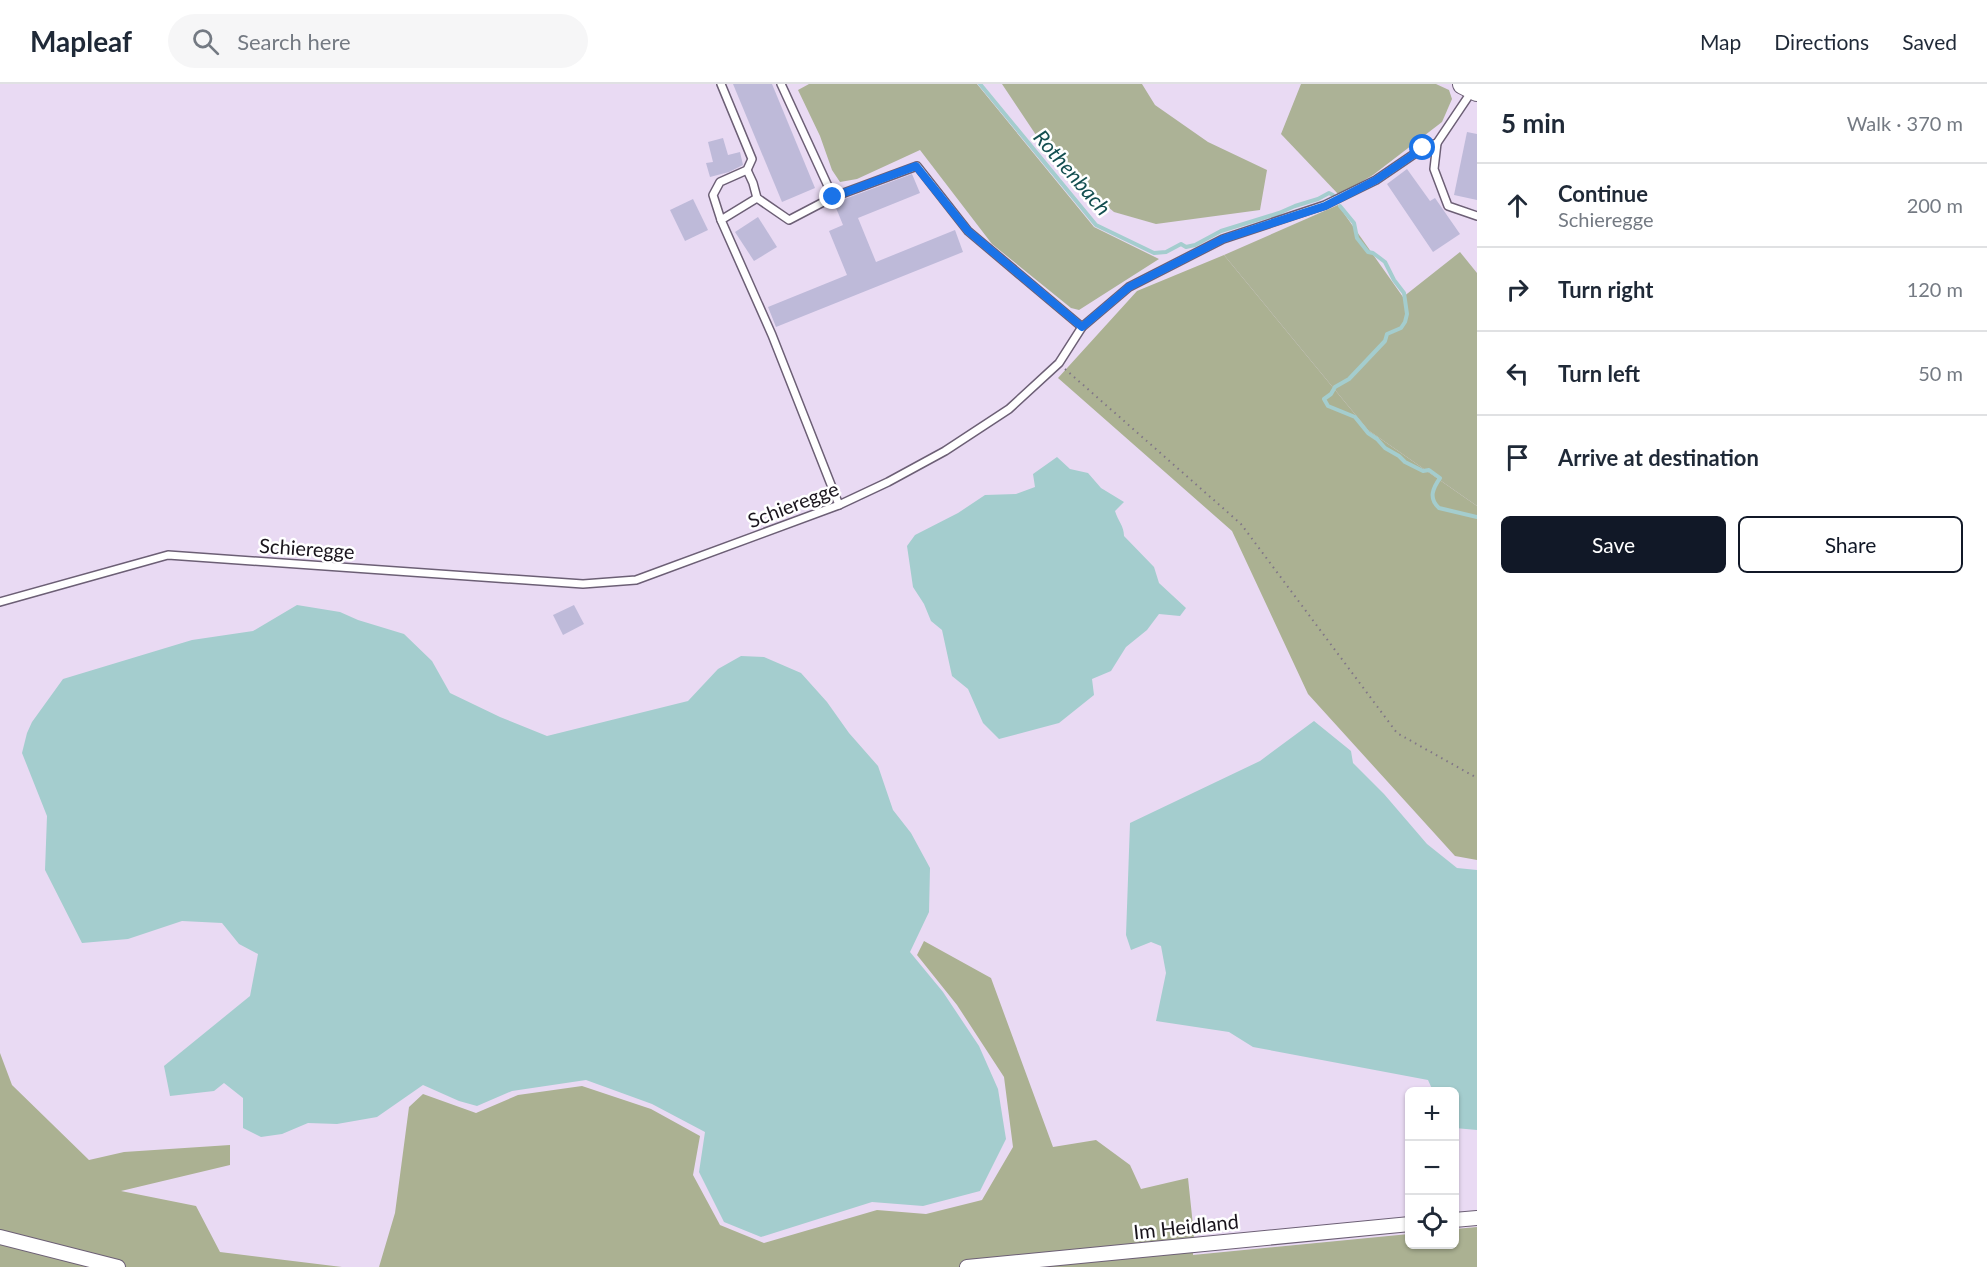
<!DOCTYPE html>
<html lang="en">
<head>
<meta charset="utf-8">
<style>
	body { margin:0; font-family:Lato,sans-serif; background:#f6f6f7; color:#1f2937 }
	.controls { position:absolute; right:18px; bottom:18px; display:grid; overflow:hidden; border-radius:9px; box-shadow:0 2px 4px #0004 }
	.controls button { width:54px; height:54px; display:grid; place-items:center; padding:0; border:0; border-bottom:2px solid #e0e1e3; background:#fff; color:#1f2937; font:30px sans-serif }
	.stop { position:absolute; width:18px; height:18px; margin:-14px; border:4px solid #1a73e8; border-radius:50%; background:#fff }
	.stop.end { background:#1a73e8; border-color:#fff; box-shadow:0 2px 6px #0008 }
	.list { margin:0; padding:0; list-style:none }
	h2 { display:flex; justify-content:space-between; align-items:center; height:78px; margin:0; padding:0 24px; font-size:26px }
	h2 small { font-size:20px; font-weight:400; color:#747a83 }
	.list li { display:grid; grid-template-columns:39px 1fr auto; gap:18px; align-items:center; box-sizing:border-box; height:84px; padding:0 24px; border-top:2px solid #e0e1e3 }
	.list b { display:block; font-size:22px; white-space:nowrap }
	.list p { margin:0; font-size:20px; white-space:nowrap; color:#747a83 }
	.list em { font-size:20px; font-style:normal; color:#747a83 }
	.actions { display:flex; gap:12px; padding:18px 24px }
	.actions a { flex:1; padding:14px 0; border:2px solid #111827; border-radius:9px; text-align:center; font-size:21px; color:#111827 }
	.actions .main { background:#111827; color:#fff }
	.icon { flex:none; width:33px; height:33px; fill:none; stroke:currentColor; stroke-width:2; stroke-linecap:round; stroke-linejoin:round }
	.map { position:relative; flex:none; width:1477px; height:1183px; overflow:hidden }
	header { display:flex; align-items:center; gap:36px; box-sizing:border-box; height:84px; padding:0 30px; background:#fff; border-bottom:2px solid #e0e1e3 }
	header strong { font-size:28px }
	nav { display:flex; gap:33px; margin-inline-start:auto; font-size:21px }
	.search { width:420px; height:54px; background:#f6f6f7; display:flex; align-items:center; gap:15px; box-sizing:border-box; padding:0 21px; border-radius:33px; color:#747a83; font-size:22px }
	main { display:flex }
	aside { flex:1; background:#fff }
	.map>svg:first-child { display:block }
	.green { fill:#acb296 }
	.forest { fill:#abb192 }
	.water { fill:#a4cdce }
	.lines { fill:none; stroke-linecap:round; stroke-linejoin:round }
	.stream { stroke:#a4cdce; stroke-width:4 }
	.building { fill:#bebad9 }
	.lane-casing { stroke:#6c5f75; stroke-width:10 }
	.street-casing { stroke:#6c5f75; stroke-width:16 }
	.secondary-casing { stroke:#6c5f75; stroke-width:22 }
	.path { stroke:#807687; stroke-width:2; stroke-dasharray:1.5 4.5; stroke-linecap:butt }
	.lane { stroke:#fff; stroke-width:7 }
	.street { stroke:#fff; stroke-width:14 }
	.secondary { stroke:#fff; stroke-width:20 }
	.route { stroke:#1a73e8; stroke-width:8 }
	.labels { text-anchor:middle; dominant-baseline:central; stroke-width:5; stroke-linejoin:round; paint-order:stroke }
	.street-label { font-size:20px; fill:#19141c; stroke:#fff }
	.water-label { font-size:21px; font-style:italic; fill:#144f51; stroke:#fff }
</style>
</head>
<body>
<header>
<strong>Mapleaf</strong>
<div class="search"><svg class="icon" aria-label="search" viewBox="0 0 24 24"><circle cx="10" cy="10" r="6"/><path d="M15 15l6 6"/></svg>Search here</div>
<nav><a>Map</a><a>Directions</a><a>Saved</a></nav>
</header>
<main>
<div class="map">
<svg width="1477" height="1183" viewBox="0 0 1477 1183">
	<rect width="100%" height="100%" fill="#e9daf3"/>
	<g class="green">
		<polygon points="809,0 977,0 1094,143 1159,175 1079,226 1071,224 992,160 920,66 857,95 840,98 832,86 820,52 798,6"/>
		<polygon points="1002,0 1142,0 1155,21 1208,58 1267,86 1260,126 1156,140 1114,128 1076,96 1036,51"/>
		<polygon points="1301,0 1436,0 1449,6 1452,15 1442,38 1373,91 1339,111 1281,50"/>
		<polygon points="1338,121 1403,213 1460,168 1477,189 1477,422 1368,346 1224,171"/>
	</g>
	<g class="forest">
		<polygon points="1224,171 1368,346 1477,422 1477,776 1455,772 1308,610 1232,447 1058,294 1137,207"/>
		<polygon points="924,857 991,894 1053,1063 1096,1056 1130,1081 1141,1105 1188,1094 1194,1151 1193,1171 1409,1150 1410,1160 1454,1160 1455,1145 1477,1143 1477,1183 379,1183 395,1129 409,1023 423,1010 476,1029 518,1011 582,1002 651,1025 700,1052 693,1091 720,1141 764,1159 877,1126 926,1130 982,1116 1013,1063 1004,993 957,921 917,871"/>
		<polygon points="0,969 12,1001 89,1076 124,1068 230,1061 230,1081 121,1107 196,1122 220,1168 342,1183 0,1183"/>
	</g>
	<g class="water">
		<path d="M1057 373 1070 385 1088 389 1101 404 1124 418 1115 427C1118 437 1124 442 1124 452L1154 483 1159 499 1186 524 1180 532 1159 530 1147 546 1126 563 1111 587 1092 595 1094 611 1059 639 999 655 983 639 968 605 952 592 942 546 931 537 924 520 913 503 907 462 915 451 958 429 985 411 1016 410 1035 403 1033 390Z"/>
		<polygon points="297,521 340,528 358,536 404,550 432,577 450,609 500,633 547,652 688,617 718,585 741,572 764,573 801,589 827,618 849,649 878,682 893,726 911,749 930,784 929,828 910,868 943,908 979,962 998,1005 1006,1055 980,1107 923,1122 872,1118 761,1153 724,1138 699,1088 705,1048 652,1020 586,996 512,1007 477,1022 459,1017 423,1001 377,1033 337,1040 308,1039 282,1050 261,1053 243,1044 243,1014 224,999 214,1007 170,1012 164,982 250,912 258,870 239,860 222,839 182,837 128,855 82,859 45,786 47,732 22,669 27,649 32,638 63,595 192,556 253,547"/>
		<polygon points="1314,637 1351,667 1353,679 1384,710 1427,760 1457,784 1477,786 1477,1046 1455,1044 1454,1008 1433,1007 1428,996 1253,963 1229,948 1156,937 1166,889 1161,862 1151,858 1131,866 1126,851 1130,739 1260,677"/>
	</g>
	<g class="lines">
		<g class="stream">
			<polyline points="980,0 1096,141 1154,169 1166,168 1181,160 1186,163 1195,161 1221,147 1279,129 1295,122 1318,115 1329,109 1333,111"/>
			<path d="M1340 122 1354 139 1357 154 1368 168 1373 169 1385 178 1394 196 1404 209 1407 230 1405 238 1401 244 1387 250 1385 257 1349 295 1335 303 1331 310 1324 315 1328 322 1355 333 1368 349 1377 355 1385 364 1399 372 1405 378 1423 387 1429 386 1440 394C1433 404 1428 414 1439 424L1477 433"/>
		</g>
	</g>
	<g class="building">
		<polygon points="733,0 772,0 815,104 782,118"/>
		<polygon points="1467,48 1477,50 1477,116 1454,111"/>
		<polygon points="723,54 728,71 740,68 743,81 729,88 710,93 706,79 713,78 708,58"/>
		<polygon points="1407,85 1430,117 1435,114 1460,150 1433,168 1387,100"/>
		<polygon points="912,90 920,109 858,134 876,178 955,146 963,168 776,243 768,223 847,191 829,147 843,141 834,119"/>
		<polygon points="693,115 708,146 685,157 670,126"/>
		<polygon points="758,133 777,163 754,177 735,148"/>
		<polygon points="574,521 584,540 563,551 553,531"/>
	</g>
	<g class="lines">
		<defs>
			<g id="lane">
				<polyline points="781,0 833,113"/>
				<polyline points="1437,59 1434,85 1448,122 1477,132"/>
				<polyline points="747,86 753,99 757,114 789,136 833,113 917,82 968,147 1082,243"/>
				<polyline points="757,114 721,136 772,251 839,421"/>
				<polyline points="721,136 713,111 720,98 747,86 752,75 721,0"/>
				<polyline points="0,518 168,471 583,500 636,496 839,421 888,398 945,367 1009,325 1059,279 1082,243 1129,203 1223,155 1325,121 1376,96 1423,64 1437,59 1472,7"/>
			</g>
			<g id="street">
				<polyline points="1454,1136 1477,1134"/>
				<polyline points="0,1153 118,1183"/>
				<polyline points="967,1183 1410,1140"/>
			</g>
			<polyline id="secondary" points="1463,0 1477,7"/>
		</defs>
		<use href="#lane" class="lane-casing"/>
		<use href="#street" class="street-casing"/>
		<use href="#secondary" class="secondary-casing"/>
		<polyline class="path" points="1065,285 1241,440 1397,649 1477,694"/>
		<use href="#lane" class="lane"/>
		<use href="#street" class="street"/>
		<use href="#secondary" class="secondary"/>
	</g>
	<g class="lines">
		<polyline class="route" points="833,113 916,82 968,147 1082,243 1129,203 1223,155 1325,122 1376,96 1423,64"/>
	</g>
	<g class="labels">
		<g class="street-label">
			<text transform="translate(793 420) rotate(-21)">Schieregge</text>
			<text transform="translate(307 464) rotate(4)">Schieregge</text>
			<text transform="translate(1186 1142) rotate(-6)">Im Heidland</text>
		</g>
		<g class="water-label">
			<text transform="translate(1073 88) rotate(49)">Rothenbach</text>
		</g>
	</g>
</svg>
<div class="controls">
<button>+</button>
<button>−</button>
<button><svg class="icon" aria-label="locate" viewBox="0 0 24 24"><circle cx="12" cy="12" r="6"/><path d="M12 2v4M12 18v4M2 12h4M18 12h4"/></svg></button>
</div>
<div class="stop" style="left:1423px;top:64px"></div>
<div class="stop end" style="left:833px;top:113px"></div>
</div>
<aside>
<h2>5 min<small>Walk · 370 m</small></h2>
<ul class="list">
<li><svg class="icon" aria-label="ahead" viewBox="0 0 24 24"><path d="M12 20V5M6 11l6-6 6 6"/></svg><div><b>Continue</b><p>Schieregge</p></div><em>200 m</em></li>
<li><svg class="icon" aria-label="right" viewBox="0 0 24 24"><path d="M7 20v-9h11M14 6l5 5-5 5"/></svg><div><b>Turn right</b></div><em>120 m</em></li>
<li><svg class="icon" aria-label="left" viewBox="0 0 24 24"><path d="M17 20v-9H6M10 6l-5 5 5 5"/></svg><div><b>Turn left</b></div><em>50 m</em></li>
<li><svg class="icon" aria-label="arrive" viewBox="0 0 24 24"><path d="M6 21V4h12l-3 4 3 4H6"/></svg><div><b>Arrive at destination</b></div></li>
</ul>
<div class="actions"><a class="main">Save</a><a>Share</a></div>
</aside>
</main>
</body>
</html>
